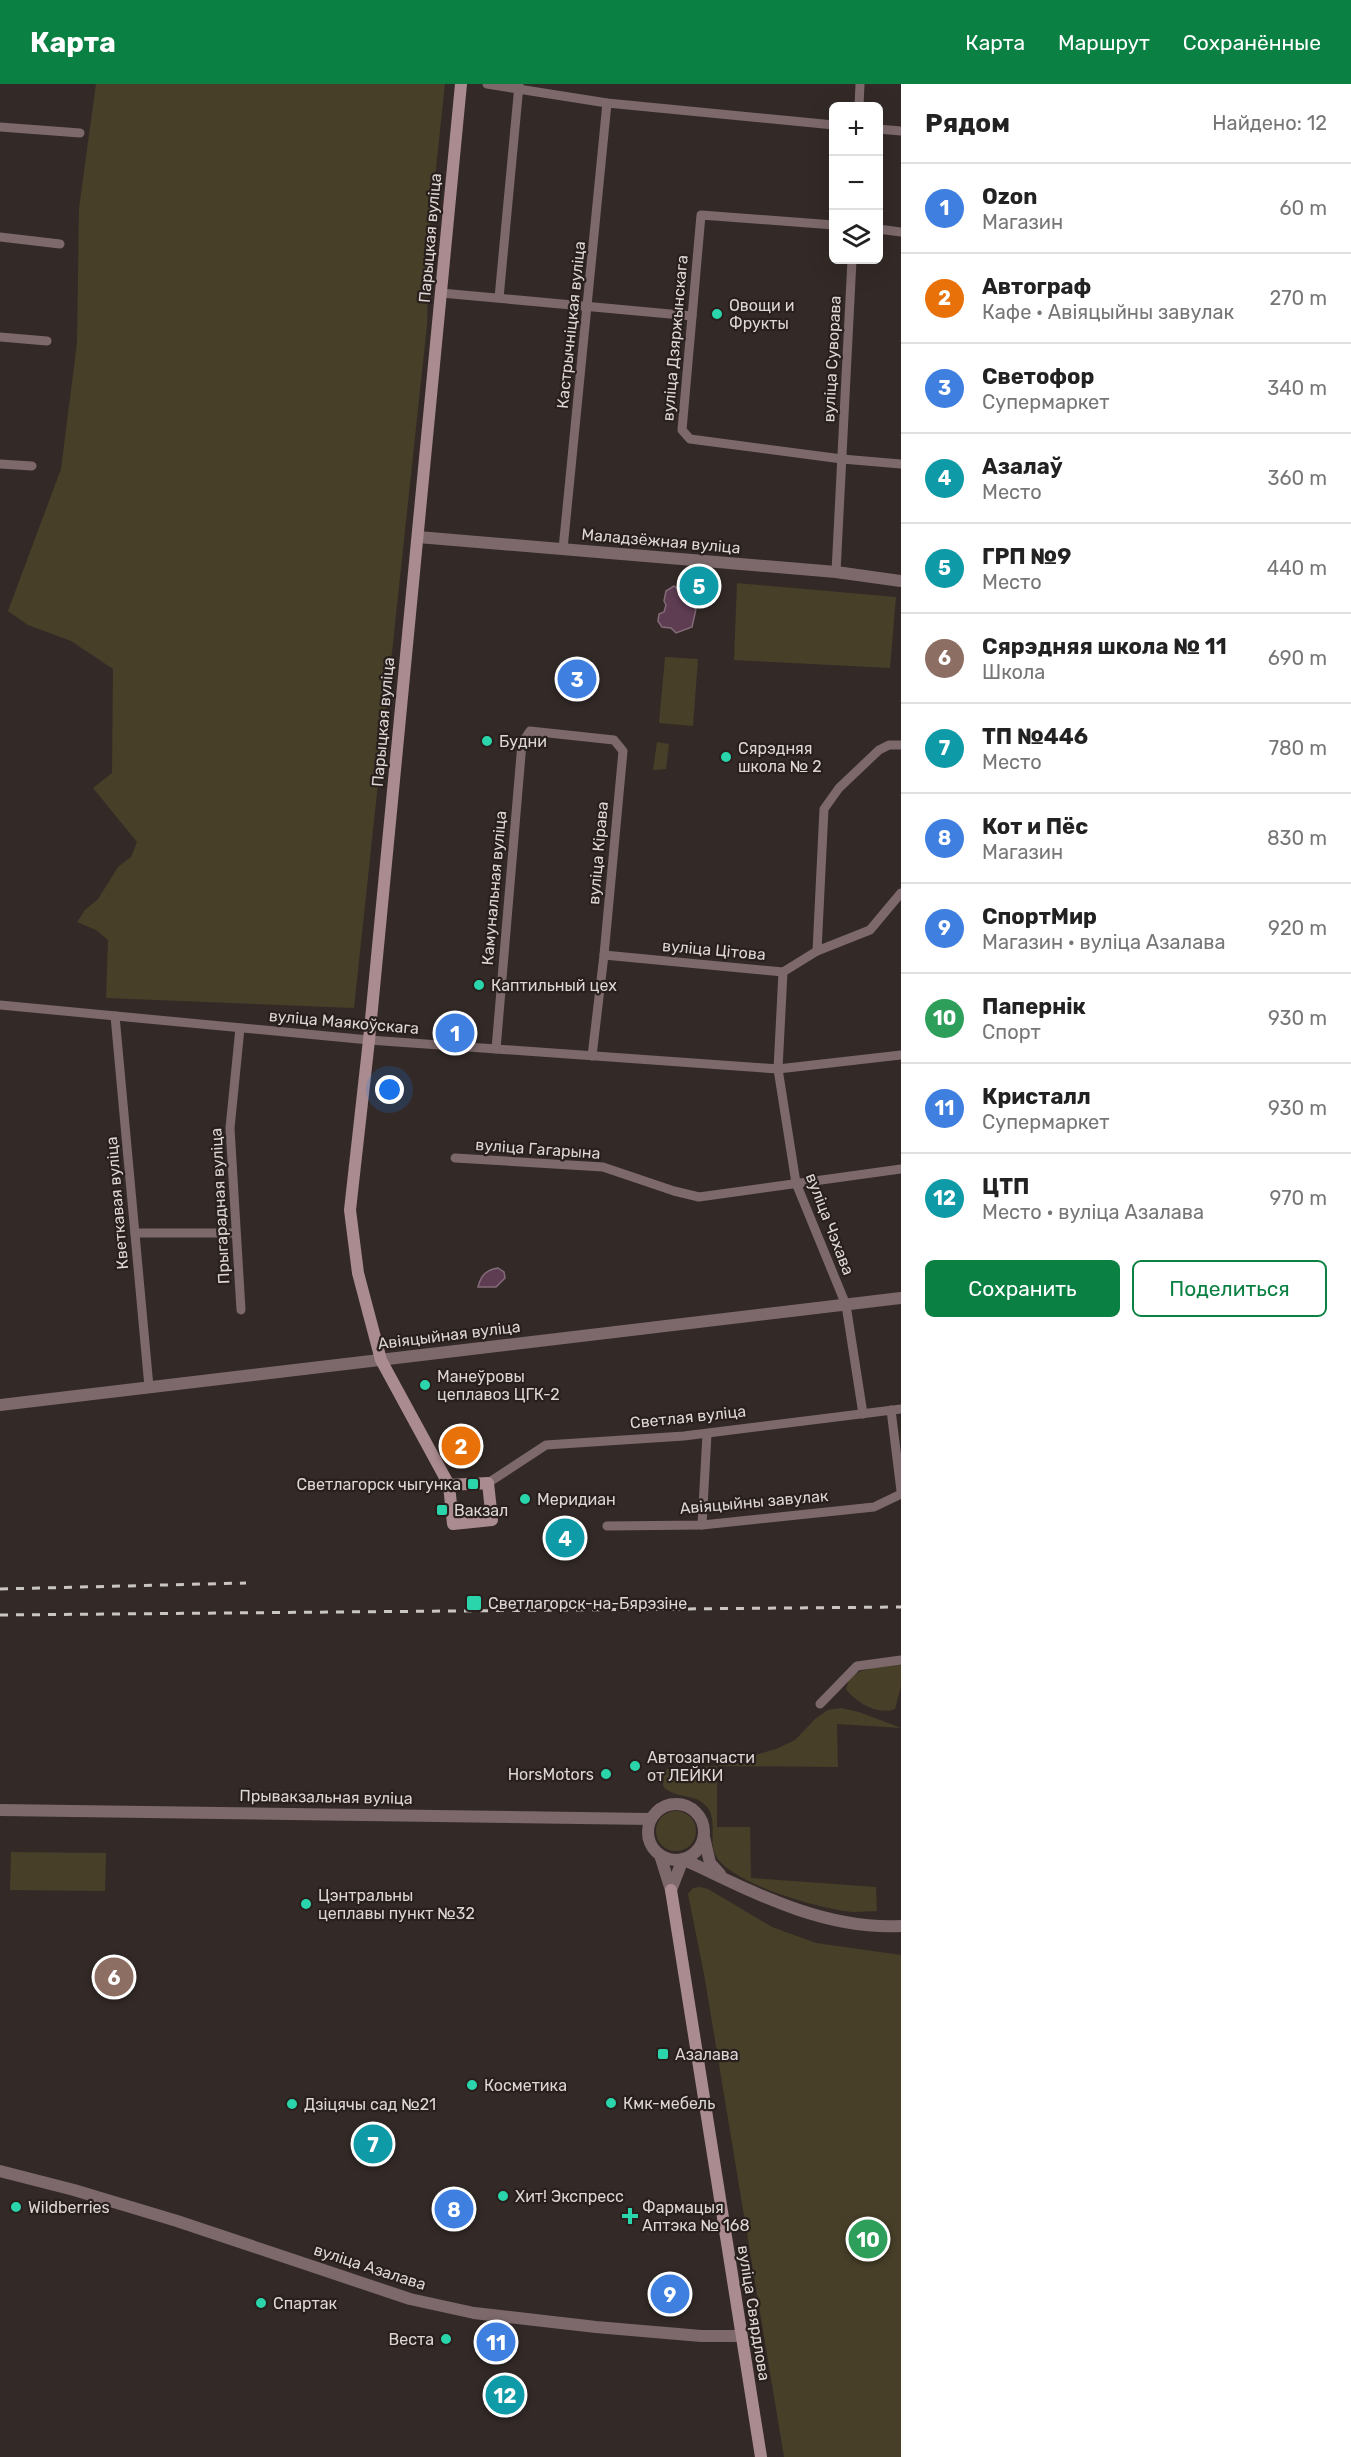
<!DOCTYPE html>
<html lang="ru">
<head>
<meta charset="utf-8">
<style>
	body { margin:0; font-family:Rubik,sans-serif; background:#f2f2f2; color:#222 }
	.controls { position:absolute; right:18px; top:18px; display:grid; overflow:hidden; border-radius:9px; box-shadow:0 6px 24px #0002 }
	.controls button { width:54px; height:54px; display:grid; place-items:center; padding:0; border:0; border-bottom:2px solid #e0e0e0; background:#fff; color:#222; font:30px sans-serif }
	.you { position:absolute; left:390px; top:1006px; width:21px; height:21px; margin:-15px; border:4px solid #fff; border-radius:50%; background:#1a73e8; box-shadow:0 0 0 9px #1a73e833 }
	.badge { display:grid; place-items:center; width:39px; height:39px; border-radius:50%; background:#0b8043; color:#fff; font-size:20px; font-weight:700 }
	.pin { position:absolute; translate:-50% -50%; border:3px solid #fff; box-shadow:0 2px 6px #0006 }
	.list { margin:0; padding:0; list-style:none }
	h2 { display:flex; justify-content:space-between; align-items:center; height:78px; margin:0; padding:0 24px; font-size:26px }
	h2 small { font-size:20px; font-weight:400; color:#767676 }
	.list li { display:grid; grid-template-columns:39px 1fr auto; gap:18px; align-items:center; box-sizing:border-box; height:90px; padding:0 24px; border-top:2px solid #e0e0e0 }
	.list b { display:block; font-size:22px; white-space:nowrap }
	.list p { margin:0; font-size:20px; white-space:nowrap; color:#767676 }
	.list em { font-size:20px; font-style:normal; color:#767676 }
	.actions { display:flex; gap:12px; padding:18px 24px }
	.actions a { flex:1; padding:14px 0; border:2px solid #0b8043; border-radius:9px; text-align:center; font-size:21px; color:#0b8043 }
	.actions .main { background:#0b8043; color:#fff }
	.icon { flex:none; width:33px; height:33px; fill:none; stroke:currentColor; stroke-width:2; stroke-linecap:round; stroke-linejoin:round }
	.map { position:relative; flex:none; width:901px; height:2373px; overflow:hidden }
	header { display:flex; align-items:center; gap:36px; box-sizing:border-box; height:84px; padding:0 30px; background:#0b8043; color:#fff }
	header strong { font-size:28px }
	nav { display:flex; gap:33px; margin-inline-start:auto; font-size:21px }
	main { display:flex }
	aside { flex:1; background:#fff }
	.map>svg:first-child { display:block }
	.green { fill:#473f28 }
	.water { fill:#5e3d52; stroke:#846b79; stroke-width:1.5 }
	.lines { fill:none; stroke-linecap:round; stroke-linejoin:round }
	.minor { stroke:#7d696b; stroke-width:9 }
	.tertiary { stroke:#7d696b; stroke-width:12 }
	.secondary { stroke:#aa8b8f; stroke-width:12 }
	.rail { stroke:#cbc5c3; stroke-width:3; stroke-dasharray:8 8; stroke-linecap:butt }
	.poi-dot { fill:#2ad5ac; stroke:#29201e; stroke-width:2 }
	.labels { text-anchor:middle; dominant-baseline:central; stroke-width:4.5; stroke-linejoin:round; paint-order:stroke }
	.street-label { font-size:16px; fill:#dcd6d5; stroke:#29201e }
	.poi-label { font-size:16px; fill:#dcd6d5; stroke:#29201e; text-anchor:start }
</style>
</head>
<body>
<header>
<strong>Карта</strong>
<nav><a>Карта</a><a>Маршрут</a><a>Сохранённые</a></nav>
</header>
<main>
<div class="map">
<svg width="901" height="2373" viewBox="0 0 901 2373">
	<rect width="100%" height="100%" fill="#332a27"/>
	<g class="green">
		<polygon points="96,0 445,0 430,140 427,241 354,924 106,914 108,856 96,846 77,838 85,826 98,815 118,783 131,773 137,758 93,704 112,689 113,585 71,557 28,541 8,527 61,385 77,259 79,124"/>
		<polygon points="737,499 896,513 890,584 734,576"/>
		<polygon points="665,573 698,575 693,642 659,639"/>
		<polygon points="657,658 669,660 666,685 653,686"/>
		<path d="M892 1579H901V1602L895 1625C879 1632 855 1618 846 1605L850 1593 861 1587Z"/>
		<path d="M841 1624 859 1628 901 1644 837 1640 838 1683 717 1682V1743H750L751 1794 876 1803 877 1827C870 1827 862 1828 854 1828 823 1826 731 1800 716 1772 708 1758 718 1736 707 1723 695 1708 675 1716 663 1702L664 1687 667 1685 717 1682 776 1665 795 1656 816 1634 828 1626Z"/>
		<circle cx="676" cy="1747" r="20"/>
		<polygon points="11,1768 106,1769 105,1807 10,1806"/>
		<polygon points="700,1803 708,1805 772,1843 816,1859 901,1871 901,2373 784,2373 704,1890 688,1810 693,1804"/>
	</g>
	<g class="water">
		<polygon points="674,502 687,512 696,525 692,543 676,549 671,544 662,543 658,537 659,530 664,528 666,521 664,517 666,507"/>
		<path d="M498 1184 504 1188 505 1194 496 1203H478C481 1191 486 1186 498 1184Z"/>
	</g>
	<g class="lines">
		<g class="minor">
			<polyline points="487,0 607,19 834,41"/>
			<polyline points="859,22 860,0"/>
			<polyline points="0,43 80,49"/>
			<polyline points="878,45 901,47"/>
			<polyline points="834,141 701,131 682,346 690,355 842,375 901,380"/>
			<polyline points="878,145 901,148"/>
			<polyline points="0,153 60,160"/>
			<polyline points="441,209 692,232"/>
			<polyline points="499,214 519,1"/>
			<polyline points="0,253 47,257"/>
			<polyline points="0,380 32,382"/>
			<polyline points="563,465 607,19"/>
			<polyline points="836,488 852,176"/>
			<polyline points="817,867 824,725 839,704 879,666 889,661 901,661"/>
			<polyline points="604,871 783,888 817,867 870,846 901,809"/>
			<polyline points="783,888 778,985 796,1099 846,1221 863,1330"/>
			<polyline points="0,921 369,956 778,985 901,971"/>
			<polyline points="115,932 149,1303"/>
			<polyline points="240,944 230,1044 241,1226"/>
			<polyline points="496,965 522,659 530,647 614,656 623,667 604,871 592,972"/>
			<polyline points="455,1074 603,1083 674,1107 699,1113 901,1085"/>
			<polyline points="135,1149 235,1149"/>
			<polyline points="891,1326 901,1407"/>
			<polyline points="488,1399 546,1361 684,1352 901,1325"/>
			<polyline points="702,1441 707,1350"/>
			<polyline points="607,1442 702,1441 874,1423 901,1410"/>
			<polyline points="820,1620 857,1582 901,1576"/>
		</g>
		<g class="tertiary">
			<polyline points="418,453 836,488 901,497"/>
			<polyline points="0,1321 901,1214"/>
			<circle cx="676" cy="1748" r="28"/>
			<polyline points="0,1726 651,1735"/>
			<polyline points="704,1753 710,1779 720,1790"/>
			<polyline points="660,1771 671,1806"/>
			<path d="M671 1806 683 1775C752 1808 823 1846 901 1842"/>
			<polyline points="0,2087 74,2106 177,2137 410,2215 474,2229 596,2243 701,2252 741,2252"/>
		</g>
		<g class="secondary">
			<polyline points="449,1401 488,1399 492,1436 453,1440 449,1401 381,1276 358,1189 350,1126 369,956 461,0"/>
			<polyline points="671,1806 761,2373"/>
		</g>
		<g class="rail">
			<polyline points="0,1505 246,1499"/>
			<polyline points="0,1531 901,1523"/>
		</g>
	</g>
	<g class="poi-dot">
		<circle cx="717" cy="230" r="6"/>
		<circle cx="487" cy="657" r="6"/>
		<circle cx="726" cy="673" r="6"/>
		<circle cx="479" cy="901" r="6"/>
		<circle cx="425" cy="1301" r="6"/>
		<rect x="467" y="1394" width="12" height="12" rx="3"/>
		<circle cx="525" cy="1415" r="6"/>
		<rect x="436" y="1420" width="12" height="12" rx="3"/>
		<rect x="466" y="1511" width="16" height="16" rx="3"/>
		<circle cx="635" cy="1682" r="6"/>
		<circle cx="606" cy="1690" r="6"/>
		<circle cx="306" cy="1820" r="6"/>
		<rect x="657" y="1964" width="12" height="12" rx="3"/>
		<circle cx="472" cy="2001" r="6"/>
		<circle cx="611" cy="2019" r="6"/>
		<circle cx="292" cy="2020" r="6"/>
		<circle cx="503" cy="2112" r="6"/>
		<circle cx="16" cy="2123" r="6"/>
		<path d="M627 2123h6v6h6v6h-6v6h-6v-6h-6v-6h6z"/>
		<circle cx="261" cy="2219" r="6"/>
		<circle cx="446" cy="2255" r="6"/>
	</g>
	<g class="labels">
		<g class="street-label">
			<text transform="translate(430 154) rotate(-85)">Парыцкая вуліца</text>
			<text transform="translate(571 241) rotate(-84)">Кастрычніцкая вуліца</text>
			<text transform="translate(675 254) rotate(-85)">вуліца Дзяржынскага</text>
			<text transform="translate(832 275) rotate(-87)">вуліца Суворава</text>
			<text transform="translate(661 457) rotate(5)">Маладзёжная вуліца</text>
			<text transform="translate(383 638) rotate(-85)">Парыцкая вуліца</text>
			<text transform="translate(598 769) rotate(-85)">вуліца Кірава</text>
			<text transform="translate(494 804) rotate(-85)">Камунальная вуліца</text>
			<text transform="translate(714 866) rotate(5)">вуліца Цітова</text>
			<text transform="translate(344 938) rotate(5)">вуліца Маякоўскага</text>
			<text transform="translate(538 1065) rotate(4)">вуліца Гагарына</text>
			<text transform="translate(117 1119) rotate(-95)">Кветкавая вуліца</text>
			<text transform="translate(220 1122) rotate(-93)">Прыгарадная вуліца</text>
			<text transform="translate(830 1140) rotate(69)">вуліца Чэхава</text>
			<text transform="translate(449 1251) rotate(-7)">Авіяцыйная вуліца</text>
			<text transform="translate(688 1333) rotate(-6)">Светлая вуліца</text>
			<text transform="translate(754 1418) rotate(-5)">Авіяцыйны завулак</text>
			<text transform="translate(326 1713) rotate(1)">Прывакзальная вуліца</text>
			<text transform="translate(370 2183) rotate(18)">вуліца Азалава</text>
			<text transform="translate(754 2229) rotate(81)">вуліца Свярдлова</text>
		</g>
		<g class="poi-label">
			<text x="729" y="221">Овощи и<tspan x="729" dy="18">Фрукты</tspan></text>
			<text x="499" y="657">Будни</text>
			<text x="738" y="664">Сярэдняя<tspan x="738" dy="18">школа № 2</tspan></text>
			<text x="491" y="901">Каптильный цех</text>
			<text x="437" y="1292">Манеўровы<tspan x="437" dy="18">цеплавоз ЦГК-2</tspan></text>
			<text x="461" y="1400" text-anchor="end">Светлагорск чыгунка</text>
			<text x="537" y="1415">Меридиан</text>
			<text x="454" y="1426">Вакзал</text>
			<text x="488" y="1519">Светлагорск-на-Бярэзіне</text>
			<text x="647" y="1673">Автозапчасти<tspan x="647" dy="18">от ЛЕЙКИ</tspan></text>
			<text x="594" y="1690" text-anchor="end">HorsMotors</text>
			<text x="318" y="1811">Цэнтральны<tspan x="318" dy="18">цеплавы пункт №32</tspan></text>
			<text x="675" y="1970">Азалава</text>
			<text x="484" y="2001">Косметика</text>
			<text x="623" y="2019">Кмк-мебель</text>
			<text x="304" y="2020">Дзіцячы сад №21</text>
			<text x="515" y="2112">Хит! Экспресс</text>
			<text x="28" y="2123">Wildberries</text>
			<text x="642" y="2123">Фармацыя<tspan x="642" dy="18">Аптэка № 168</tspan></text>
			<text x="273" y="2219">Спартак</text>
			<text x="434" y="2255" text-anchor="end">Веста</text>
		</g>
	</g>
</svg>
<div class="controls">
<button>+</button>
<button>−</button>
<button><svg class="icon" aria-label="layers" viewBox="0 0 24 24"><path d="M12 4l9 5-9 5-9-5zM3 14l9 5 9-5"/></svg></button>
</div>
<div class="you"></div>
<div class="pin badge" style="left:455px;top:949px;background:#3f7fe0">1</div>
<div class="pin badge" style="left:461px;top:1362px;background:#e8710a">2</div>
<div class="pin badge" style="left:577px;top:595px;background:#3f7fe0">3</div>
<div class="pin badge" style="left:565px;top:1454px;background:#0f9aa8">4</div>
<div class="pin badge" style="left:699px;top:502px;background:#0f9aa8">5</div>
<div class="pin badge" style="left:114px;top:1893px;background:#8d6e63">6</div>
<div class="pin badge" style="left:373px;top:2060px;background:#0f9aa8">7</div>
<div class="pin badge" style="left:454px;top:2125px;background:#3f7fe0">8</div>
<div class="pin badge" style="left:670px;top:2210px;background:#3f7fe0">9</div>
<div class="pin badge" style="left:868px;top:2155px;background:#2e9e5b">10</div>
<div class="pin badge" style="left:496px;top:2258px;background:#3f7fe0">11</div>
<div class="pin badge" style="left:505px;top:2311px;background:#0f9aa8">12</div>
</div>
<aside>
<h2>Рядом<small>Найдено: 12</small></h2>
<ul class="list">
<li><span class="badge" style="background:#3f7fe0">1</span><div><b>Ozon</b><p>Магазин</p></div><em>60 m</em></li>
<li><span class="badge" style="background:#e8710a">2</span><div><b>Автограф</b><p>Кафе · Авіяцыйны завулак</p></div><em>270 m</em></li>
<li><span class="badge" style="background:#3f7fe0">3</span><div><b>Светофор</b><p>Супермаркет</p></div><em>340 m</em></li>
<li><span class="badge" style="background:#0f9aa8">4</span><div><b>Азалаў</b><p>Место</p></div><em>360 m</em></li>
<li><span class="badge" style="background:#0f9aa8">5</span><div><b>ГРП №9</b><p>Место</p></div><em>440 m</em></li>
<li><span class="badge" style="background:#8d6e63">6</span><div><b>Сярэдняя школа № 11</b><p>Школа</p></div><em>690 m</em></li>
<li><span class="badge" style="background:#0f9aa8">7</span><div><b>ТП №446</b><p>Место</p></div><em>780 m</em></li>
<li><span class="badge" style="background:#3f7fe0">8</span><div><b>Кот и Пёс</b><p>Магазин</p></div><em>830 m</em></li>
<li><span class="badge" style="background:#3f7fe0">9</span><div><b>СпортМир</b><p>Магазин · вуліца Азалава</p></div><em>920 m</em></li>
<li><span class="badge" style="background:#2e9e5b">10</span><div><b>Папернік</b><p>Спорт</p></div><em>930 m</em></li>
<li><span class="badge" style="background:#3f7fe0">11</span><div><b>Кристалл</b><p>Супермаркет</p></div><em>930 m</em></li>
<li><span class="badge" style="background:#0f9aa8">12</span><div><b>ЦТП</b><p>Место · вуліца Азалава</p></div><em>970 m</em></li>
</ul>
<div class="actions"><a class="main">Сохранить</a><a>Поделиться</a></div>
</aside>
</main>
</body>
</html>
